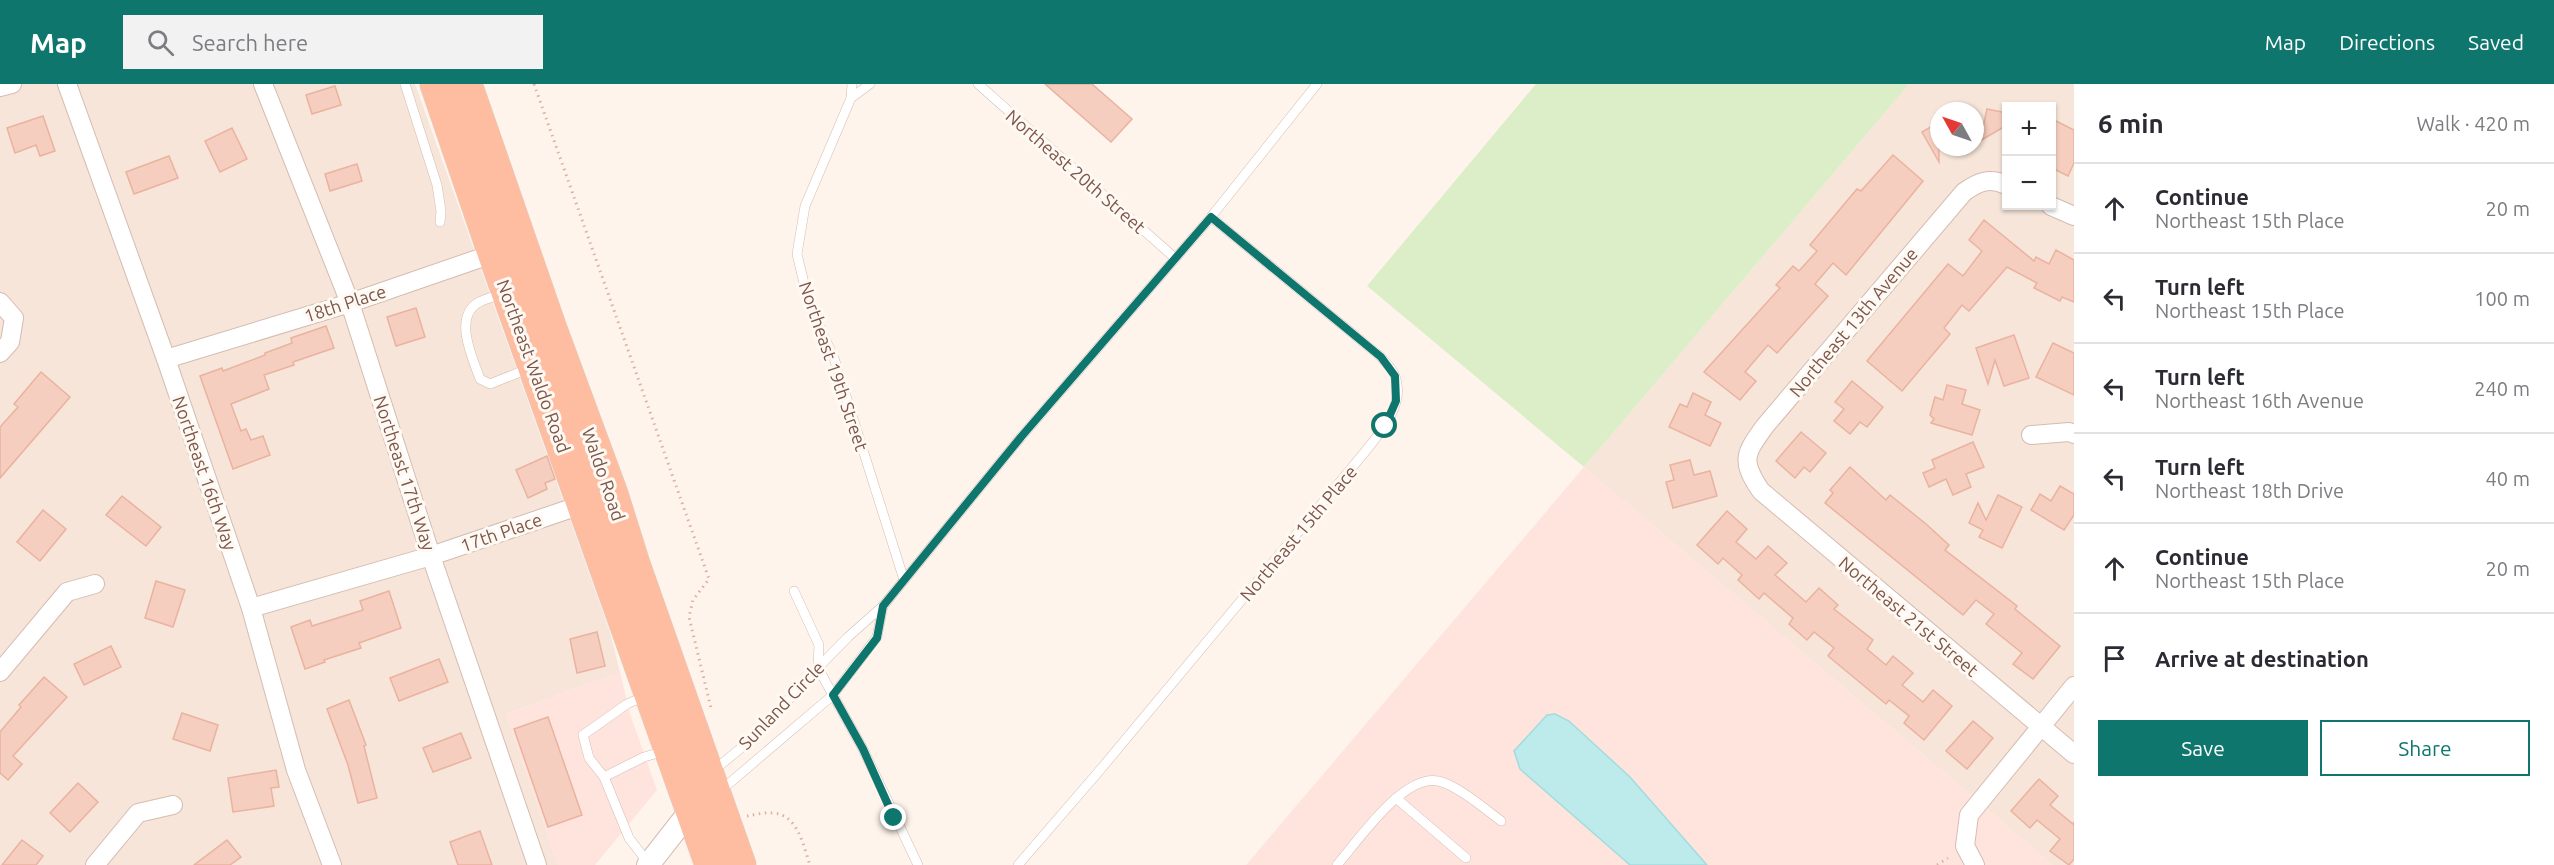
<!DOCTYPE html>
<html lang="en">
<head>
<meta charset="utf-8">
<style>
	body { margin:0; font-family:Ubuntu,sans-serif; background:#f2f2f3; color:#2b2b33 }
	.controls { position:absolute; right:18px; top:18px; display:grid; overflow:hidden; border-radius:0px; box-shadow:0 2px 4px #0004 }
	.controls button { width:54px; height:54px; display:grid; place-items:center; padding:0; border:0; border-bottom:2px solid #e1e1e2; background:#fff; color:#2b2b33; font:30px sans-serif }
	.compass { position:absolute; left:1930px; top:18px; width:54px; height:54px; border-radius:50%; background:#fff; box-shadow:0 2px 4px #0004; rotate:310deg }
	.stop { position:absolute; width:18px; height:18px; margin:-14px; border:4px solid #0f766e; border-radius:50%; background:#fff }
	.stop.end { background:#0f766e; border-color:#fff; box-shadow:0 2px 6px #0008 }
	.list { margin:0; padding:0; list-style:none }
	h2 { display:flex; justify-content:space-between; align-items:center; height:78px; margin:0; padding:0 24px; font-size:26px }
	h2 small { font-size:20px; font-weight:400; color:#7c7c81 }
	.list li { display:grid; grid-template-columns:39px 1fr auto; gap:18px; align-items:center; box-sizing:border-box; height:90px; padding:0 24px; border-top:2px solid #e1e1e2 }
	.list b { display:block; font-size:22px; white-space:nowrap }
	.list p { margin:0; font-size:20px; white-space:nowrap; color:#7c7c81 }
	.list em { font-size:20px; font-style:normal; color:#7c7c81 }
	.actions { display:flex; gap:12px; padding:18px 24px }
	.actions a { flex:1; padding:14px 0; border:2px solid #0f766e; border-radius:0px; text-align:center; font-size:21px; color:#0f766e }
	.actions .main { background:#0f766e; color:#fff }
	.icon { flex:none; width:33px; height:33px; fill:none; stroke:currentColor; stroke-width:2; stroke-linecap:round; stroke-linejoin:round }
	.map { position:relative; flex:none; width:2074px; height:781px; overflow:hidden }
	header { display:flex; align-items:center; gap:36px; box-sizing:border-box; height:84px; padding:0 30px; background:#0f766e; color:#fff }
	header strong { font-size:28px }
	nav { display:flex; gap:33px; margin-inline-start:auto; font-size:21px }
	.search { width:420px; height:54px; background:#f2f2f3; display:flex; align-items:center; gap:15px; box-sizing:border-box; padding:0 21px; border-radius:0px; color:#7c7c81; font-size:22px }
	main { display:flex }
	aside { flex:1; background:#fff }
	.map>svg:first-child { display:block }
	.residential { fill:#f6e5d8; fill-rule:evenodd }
	.commercial { fill:#ffe4de }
	.green { fill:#dceec7 }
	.water { fill:#bdeaea; stroke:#a2dcdd; stroke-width:1.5 }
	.building { fill:#f6cec0; stroke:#eab29f; stroke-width:1.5 }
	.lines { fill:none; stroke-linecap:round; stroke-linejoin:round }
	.service-casing { stroke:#d5bcb1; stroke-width:10 }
	.minor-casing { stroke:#d5bcb1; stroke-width:20 }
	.tertiary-casing { stroke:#d5bcb1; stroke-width:24 }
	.trunk-casing { stroke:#dad0cc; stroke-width:33 }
	.path { stroke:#dcb1a2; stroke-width:3; stroke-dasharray:1.5 4.5; stroke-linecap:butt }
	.service { stroke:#fff; stroke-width:9 }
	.minor { stroke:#fff; stroke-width:18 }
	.tertiary { stroke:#fff; stroke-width:22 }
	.trunk { stroke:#febda0; stroke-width:32 }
	.route { stroke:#0f766e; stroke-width:8 }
	.labels { text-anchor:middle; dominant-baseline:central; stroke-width:6; stroke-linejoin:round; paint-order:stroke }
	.street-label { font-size:18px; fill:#7c564a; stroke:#fff9f3 }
</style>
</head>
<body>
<header>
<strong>Map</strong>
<div class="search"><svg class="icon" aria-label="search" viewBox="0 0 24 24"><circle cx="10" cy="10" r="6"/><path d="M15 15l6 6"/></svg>Search here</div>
<nav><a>Map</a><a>Directions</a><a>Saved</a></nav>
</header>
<main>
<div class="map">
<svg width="2074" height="781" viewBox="0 0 2074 781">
	<rect width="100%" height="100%" fill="#fef4eb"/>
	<g class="residential">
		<polygon points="0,0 415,0 610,548 620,588 506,630 558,781 0,781"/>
		<path d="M1909 0H2074V781H2053L1584 383ZM2006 22H2052V122H2006ZM1939 27H1975V63H1939Z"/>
	</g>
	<g class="commercial">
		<polygon points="1584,383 2053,781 1246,781"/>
		<polygon points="620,588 630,630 657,706 595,781 558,781 506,630"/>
	</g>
	<polygon class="green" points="1536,0 1909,0 1584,383 1367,202"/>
	<polygon class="water" points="1555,630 1569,637 1630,693 1707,781 1630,781 1520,685 1514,667 1547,631"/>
	<g class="building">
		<polygon points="1045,0 1092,0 1132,35 1111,58"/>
		<polygon points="335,2 341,21 312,30 306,11"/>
		<polygon points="1987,25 2007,29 2007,41 1980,57"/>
		<polygon points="43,32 55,67 40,72 36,61 15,69 7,44"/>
		<polygon points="2052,35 2074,46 2074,79 2068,92 2052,84"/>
		<polygon points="1939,38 1939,78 1922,48"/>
		<polygon points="232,44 247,75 220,88 205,57"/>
		<polygon points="1893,71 1923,97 1846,191 1833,179 1815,200 1828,212 1777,269 1768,261 1745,288 1756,297 1740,316 1704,288 1780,204 1776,201 1793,182 1799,187 1817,167 1810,161 1857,105 1861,107"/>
		<polygon points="169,72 178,94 134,110 126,88"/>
		<polygon points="357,80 362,97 330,107 325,90"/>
		<polygon points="1984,136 2034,177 2036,173 2049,180 2056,166 2074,176 2074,218 2062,213 2060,217 2034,204 2037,199 2007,183 1969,227 1962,221 1944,244 1950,250 1902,307 1867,277 1948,180 1963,192 1982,167 1969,156"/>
		<polygon points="416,224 425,253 396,262 387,233"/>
		<polygon points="326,242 334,264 293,278 294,281 264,291 269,305 231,320 241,347 246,345 251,356 263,352 270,371 233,385 200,292 222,284 223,287 265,271 265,269 292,259 291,254"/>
		<polygon points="2014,251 2029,294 2004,302 1995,276 1988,300 1976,264"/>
		<polygon points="2053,259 2074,269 2074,311 2036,293"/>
		<polygon points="41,288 70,313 0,394 0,343 18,323 14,320"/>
		<polygon points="1852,297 1883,323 1867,343 1860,338 1850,350 1834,337 1844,325 1835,318"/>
		<polygon points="1947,301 1966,306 1962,320 1980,326 1972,351 1931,339 1934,335 1930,331 1935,313 1943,316"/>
		<polygon points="1693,309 1711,318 1705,331 1721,339 1710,362 1669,343 1680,320 1687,323"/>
		<polygon points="1801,348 1826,369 1810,388 1804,383 1795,394 1776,377"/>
		<polygon points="1973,358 1984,383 1966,390 1971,403 1953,411 1946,395 1929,403 1923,389 1935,384 1932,376"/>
		<polygon points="547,372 555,395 545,399 547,405 528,414 516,386"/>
		<polygon points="1690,376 1694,391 1710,387 1717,412 1673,424 1666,398 1674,396 1670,381"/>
		<polygon points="1850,383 1886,416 1890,411 1926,440 1949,461 1945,466 2017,522 2015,525 2060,562 2033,595 2013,580 2022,569 1986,540 1994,530 1976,516 1963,531 1825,419 1833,409 1830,406"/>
		<polygon points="2060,402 2074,410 2074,431 2064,446 2031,426 2040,410 2051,417"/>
		<polygon points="1998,411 2022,423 2002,464 1979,453 1983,446 1969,439 1978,419 1986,436"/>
		<polygon points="122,412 161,443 146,462 106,431"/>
		<polygon points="43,426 66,445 40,477 17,458"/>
		<polygon points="1727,427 1747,445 1736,458 1756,475 1768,462 1787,479 1775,491 1806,518 1819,504 1838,521 1834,525 1873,556 1867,565 1886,581 1893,572 1913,589 1902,601 1923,618 1933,606 1952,622 1924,656 1904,639 1909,632 1889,616 1886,620 1828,572 1834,564 1814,548 1807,556 1789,540 1793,534 1764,509 1759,515 1738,496 1742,491 1723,474 1718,480 1697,461"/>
		<polygon points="156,497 185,506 173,543 145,534"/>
		<polygon points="389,507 401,544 359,559 361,564 324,576 325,578 305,585 291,543 310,536 312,542 363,526 360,517"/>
		<polygon points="597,548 605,582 577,589 570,555"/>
		<polygon points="111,562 121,583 84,601 74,580"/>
		<polygon points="439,575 448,598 399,617 390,594"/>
		<polygon points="44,593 67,613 13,672 22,680 8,696 0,689 0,648 21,623 19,621"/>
		<polygon points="349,616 366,661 364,662 377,714 358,719 348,681 327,625"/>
		<polygon points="182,629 218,641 210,667 173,655"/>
		<polygon points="548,633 582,731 548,743 514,645"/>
		<polygon points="1973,637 1993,654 1967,685 1946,667"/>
		<polygon points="461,649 471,674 433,688 423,664"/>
		<polygon points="276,686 279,703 271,704 274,722 233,728 228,694"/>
		<polygon points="2039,695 2058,712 2050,721 2073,740 2074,738 2074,775 2069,781 2050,767 2060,755 2037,736 2030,744 2011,727"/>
		<polygon points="78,699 98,718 70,748 50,729"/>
		<polygon points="480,747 492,781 458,781 450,758"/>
		<polygon points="22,756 43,772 36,781 2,781"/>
		<polygon points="227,756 241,773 230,781 194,781"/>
	</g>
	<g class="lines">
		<defs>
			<g id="service">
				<polyline points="405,0 437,101 441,127 440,138"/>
				<polyline points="852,0 851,14 805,122 797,170 809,220 834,274 904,496"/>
				<polyline points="978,0 1175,174"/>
				<polyline points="851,14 870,0"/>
				<path d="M502 210C494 213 483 215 476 220 454 236 473 275 480 295L490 300 530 284"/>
				<polyline points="794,507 819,561 818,584"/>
				<polyline points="818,584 863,665 918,781"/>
				<polyline points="713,687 758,650 806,596 848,553 883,522"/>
				<polyline points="604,693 589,674 583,651 627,620 645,612"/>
				<polyline points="719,708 833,611 877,553 883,522 1021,353 1211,133 1317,0"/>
				<polyline points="1396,714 1466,774"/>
				<polyline points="649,780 629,754 604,693 644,673 665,667"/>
				<path d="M1018 781 1100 686 1364 369C1380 349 1406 320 1395 292 1393 285 1385 278 1381 273L1211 133"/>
				<path d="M1337 781C1358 757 1403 690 1438 697 1457 701 1485 725 1501 737"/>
			</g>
			<g id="minor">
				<polyline points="67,0 166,275 251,524 296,686 332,781"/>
				<polyline points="263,0 350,219 431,472 537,781"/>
				<polyline points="0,3 12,0"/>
				<path d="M2006 101C1990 93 1978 98 1964 108L1765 342C1745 370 1740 376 1761 407L2074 670"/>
				<polyline points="2051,122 2074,132"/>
				<polyline points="0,218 14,234 10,258 0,269"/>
				<polyline points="166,275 350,219 501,167"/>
				<polyline points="2031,351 2069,348 2074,350"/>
				<polyline points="251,524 431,472 590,418"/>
				<polyline points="0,588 67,508 95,500"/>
				<polyline points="95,781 138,729 173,721"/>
				<polyline points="1975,781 1965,762 1969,731 2074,602"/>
			</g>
			<polyline id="tertiary" points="648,781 691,726 696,714"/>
			<g id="trunk">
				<polyline points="436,0 494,170 711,781"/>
				<polyline points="466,0 551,245 612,410 634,480 740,781"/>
			</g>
		</defs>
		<use href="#service" class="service-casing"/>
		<use href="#minor" class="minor-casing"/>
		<use href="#tertiary" class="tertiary-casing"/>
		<use href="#trunk" class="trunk-casing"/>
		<g class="path">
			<polyline points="534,0 709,495 693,516 689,533 711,624"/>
			<path d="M747 732C755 731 764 728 772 729 798 730 803 761 810 781"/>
			<polyline points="1937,781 1948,774"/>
		</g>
		<use href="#service" class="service"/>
		<use href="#minor" class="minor"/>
		<use href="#tertiary" class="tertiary"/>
		<use href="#trunk" class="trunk"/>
	</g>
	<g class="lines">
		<polyline class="route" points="894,734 863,665 833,611 877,554 883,522 1021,353 1211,133 1381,273 1395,292 1396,317 1385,342"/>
	</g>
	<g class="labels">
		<g class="street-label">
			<text transform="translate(1076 87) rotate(41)">Northeast 20th Street</text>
			<text transform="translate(345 219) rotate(-18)">18th Place</text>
			<text transform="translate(1853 238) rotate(-50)">Northeast 13th Avenue</text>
			<text transform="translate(534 282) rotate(70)">Northeast Waldo Road</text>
			<text transform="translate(834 282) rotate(71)">Northeast 19th Street</text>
			<text transform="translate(205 389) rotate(71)">Northeast 16th Way</text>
			<text transform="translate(405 389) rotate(72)">Northeast 17th Way</text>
			<text transform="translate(604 390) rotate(71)">Waldo Road</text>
			<text transform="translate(501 448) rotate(-19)">17th Place</text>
			<text transform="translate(1298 449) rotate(-50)">Northeast 15th Place</text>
			<text transform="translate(1909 532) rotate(40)">Northeast 21st Street</text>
			<text transform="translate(781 621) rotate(-46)">Sunland Circle</text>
		</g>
	</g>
</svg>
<div class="controls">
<button>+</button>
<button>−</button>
</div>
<svg class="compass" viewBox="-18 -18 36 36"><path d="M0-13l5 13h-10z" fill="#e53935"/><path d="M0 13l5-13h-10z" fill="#7c7c81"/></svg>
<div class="stop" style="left:1385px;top:342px"></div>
<div class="stop end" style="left:894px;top:734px"></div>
</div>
<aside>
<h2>6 min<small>Walk · 420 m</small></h2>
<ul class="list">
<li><svg class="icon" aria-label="ahead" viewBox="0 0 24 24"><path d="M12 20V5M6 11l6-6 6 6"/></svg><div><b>Continue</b><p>Northeast 15th Place</p></div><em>20 m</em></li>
<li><svg class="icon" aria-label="left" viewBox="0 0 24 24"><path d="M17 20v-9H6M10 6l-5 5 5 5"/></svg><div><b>Turn left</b><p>Northeast 15th Place</p></div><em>100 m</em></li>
<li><svg class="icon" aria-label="left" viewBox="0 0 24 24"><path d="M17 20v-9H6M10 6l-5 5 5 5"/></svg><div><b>Turn left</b><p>Northeast 16th Avenue</p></div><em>240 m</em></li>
<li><svg class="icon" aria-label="left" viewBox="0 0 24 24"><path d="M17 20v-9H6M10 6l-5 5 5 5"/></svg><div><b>Turn left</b><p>Northeast 18th Drive</p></div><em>40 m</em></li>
<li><svg class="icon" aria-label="ahead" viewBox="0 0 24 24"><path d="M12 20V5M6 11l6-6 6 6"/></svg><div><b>Continue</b><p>Northeast 15th Place</p></div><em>20 m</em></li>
<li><svg class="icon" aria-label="arrive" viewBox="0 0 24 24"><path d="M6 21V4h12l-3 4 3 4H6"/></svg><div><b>Arrive at destination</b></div></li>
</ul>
<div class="actions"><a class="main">Save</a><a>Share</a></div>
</aside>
</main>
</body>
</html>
